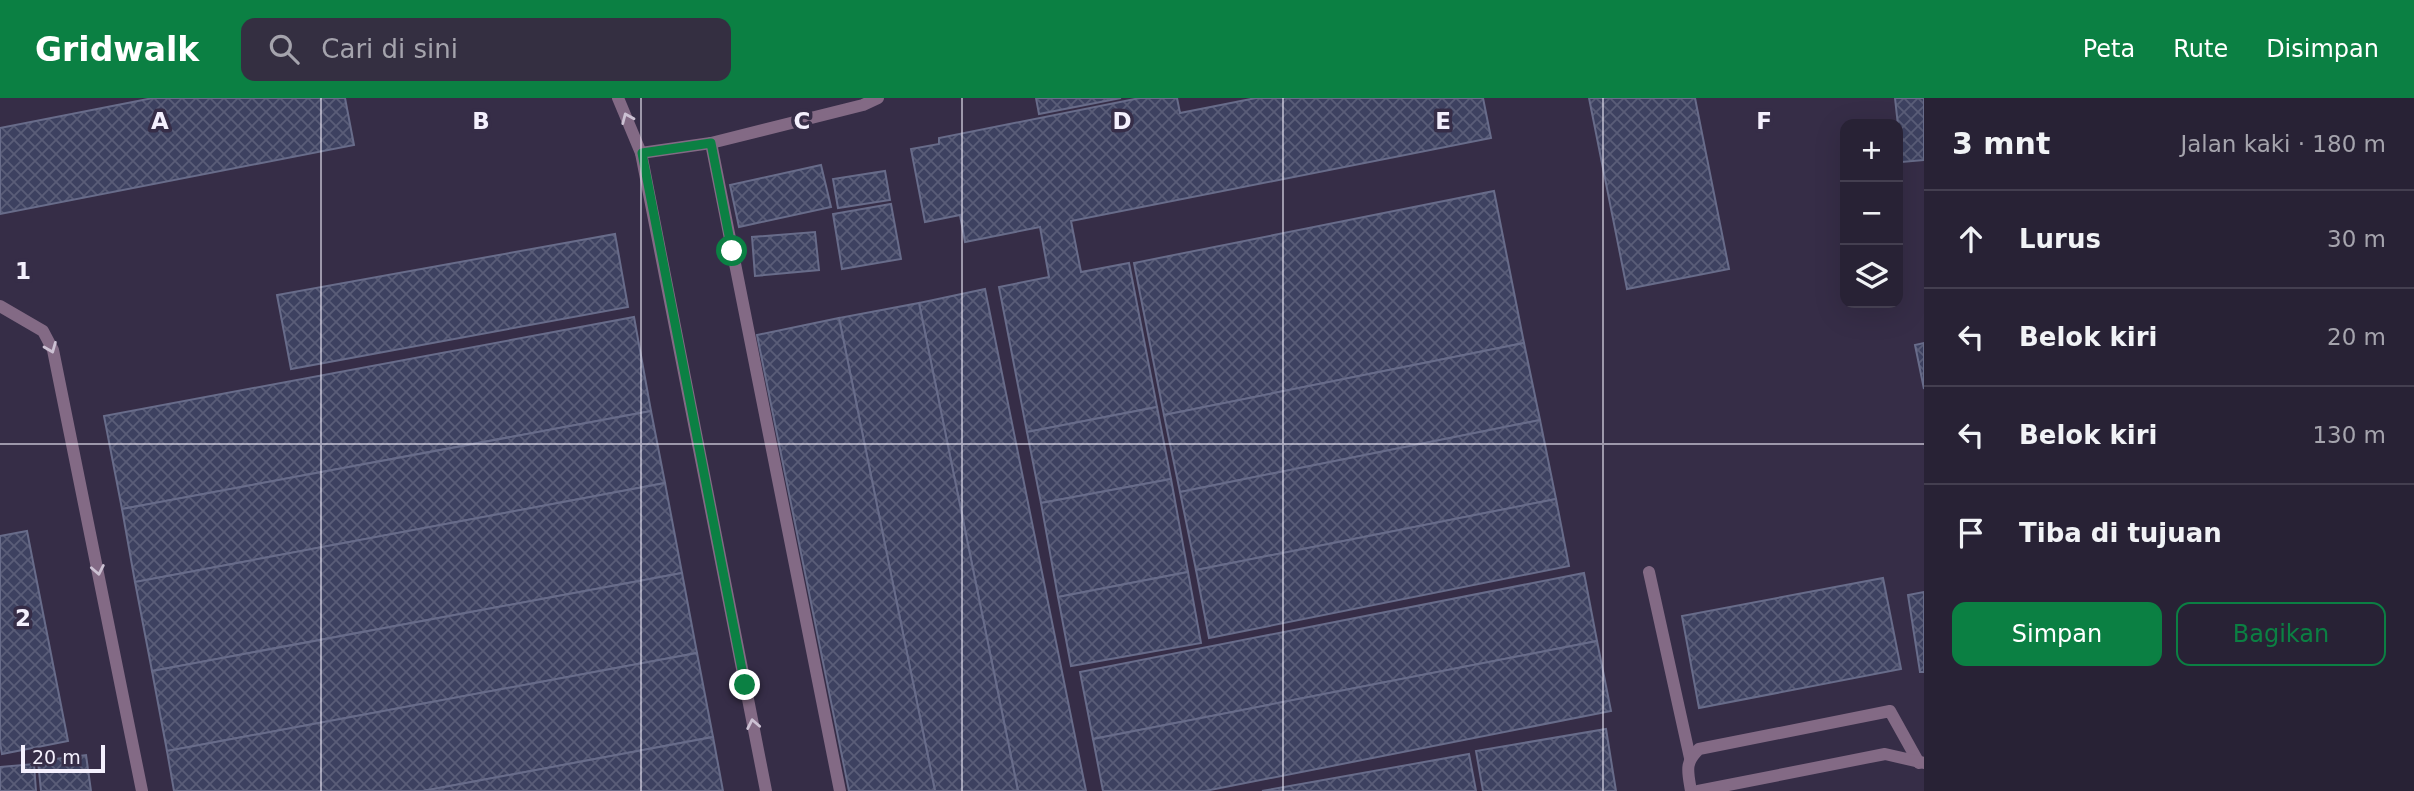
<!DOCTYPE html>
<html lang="id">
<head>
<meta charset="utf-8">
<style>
	body { margin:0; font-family:"DejaVu Sans",sans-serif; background:#342f41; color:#f1f3f6 }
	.controls { position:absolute; right:21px; top:21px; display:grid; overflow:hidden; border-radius:14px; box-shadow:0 7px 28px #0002 }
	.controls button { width:63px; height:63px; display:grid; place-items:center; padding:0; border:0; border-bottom:2px solid #443f50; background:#282235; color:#f1f3f6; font:35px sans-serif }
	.scale { position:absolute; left:21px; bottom:18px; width:84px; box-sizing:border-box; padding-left:7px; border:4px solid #f4f0fd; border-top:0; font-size:19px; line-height:24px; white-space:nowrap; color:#f4f0fd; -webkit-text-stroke:5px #362d47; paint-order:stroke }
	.stop { position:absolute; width:21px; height:21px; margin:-16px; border:5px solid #0b8043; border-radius:50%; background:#fff }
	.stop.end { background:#0b8043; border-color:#fff; box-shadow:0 2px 7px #0008 }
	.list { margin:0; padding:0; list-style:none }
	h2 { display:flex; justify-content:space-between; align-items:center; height:91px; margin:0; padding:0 28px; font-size:30px }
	h2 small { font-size:23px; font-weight:400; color:#a5a4ad }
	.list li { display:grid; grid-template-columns:46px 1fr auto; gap:21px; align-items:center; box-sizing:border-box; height:98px; padding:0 28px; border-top:2px solid #443f50 }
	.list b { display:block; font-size:26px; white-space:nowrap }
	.list em { font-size:23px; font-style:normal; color:#a5a4ad }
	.actions { display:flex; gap:14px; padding:21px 28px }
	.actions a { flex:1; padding:16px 0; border:2px solid #0b8043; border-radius:14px; text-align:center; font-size:24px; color:#0b8043 }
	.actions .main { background:#0b8043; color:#fff }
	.icon { flex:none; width:38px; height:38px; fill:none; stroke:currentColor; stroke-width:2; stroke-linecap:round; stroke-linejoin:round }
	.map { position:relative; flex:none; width:1924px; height:693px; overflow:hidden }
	header { display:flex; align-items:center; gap:42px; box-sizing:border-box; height:98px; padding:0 35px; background:#0b8043; color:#fff }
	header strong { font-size:33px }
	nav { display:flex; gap:38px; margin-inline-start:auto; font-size:24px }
	.search { width:490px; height:63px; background:#342f41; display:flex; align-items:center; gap:18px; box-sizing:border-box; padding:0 24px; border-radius:14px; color:#a5a4ad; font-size:26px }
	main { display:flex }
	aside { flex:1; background:#282235 }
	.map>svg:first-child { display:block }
	.building { fill:url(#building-cross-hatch); stroke:#686c8a; stroke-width:2 }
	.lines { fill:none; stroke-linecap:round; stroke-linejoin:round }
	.lane { stroke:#836a85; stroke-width:12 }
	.oneway { stroke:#ccc1d3 }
	.route { stroke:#0b8043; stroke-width:9 }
	.grid { fill:none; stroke:#f4f0fd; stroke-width:2; stroke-opacity:0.55 }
	.grid-label { font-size:23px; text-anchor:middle; font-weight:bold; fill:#f4f0fd; stroke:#362d47; stroke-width:7; stroke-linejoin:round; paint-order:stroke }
</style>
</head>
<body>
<header>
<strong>Gridwalk</strong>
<div class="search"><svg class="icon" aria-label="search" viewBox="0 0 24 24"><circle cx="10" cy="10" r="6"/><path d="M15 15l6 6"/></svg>Cari di sini</div>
<nav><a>Peta</a><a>Rute</a><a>Disimpan</a></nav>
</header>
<main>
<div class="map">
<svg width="1924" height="693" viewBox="0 0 1924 693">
	<defs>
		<pattern id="building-cross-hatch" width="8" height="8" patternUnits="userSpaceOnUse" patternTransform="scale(1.75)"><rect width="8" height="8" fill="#3d4160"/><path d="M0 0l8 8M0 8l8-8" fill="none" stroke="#5a5d78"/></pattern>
	</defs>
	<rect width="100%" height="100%" fill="#362d47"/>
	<g class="building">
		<polygon points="153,0 345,0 354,47 0,116 0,30"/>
		<polygon points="1036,0 1121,0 1039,16"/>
		<polygon points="1140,0 1177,0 1180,15 1256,0 1483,0 1491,40 1071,123 1081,174 1129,165 1157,309 1027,334 999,189 1049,179 1040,129 965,144 960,117 925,124 911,51 939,46 939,40"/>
		<polygon points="1589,0 1695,0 1729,171 1627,191"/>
		<polygon points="1895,0 1924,0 1924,62 1902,64"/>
		<polygon points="821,67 831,109 739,129 730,87"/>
		<polygon points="885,73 890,102 838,110 833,81"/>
		<polygon points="1494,93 1524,245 1164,317 1134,165"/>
		<polygon points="891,106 901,161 842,171 833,116"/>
		<polygon points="815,134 819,172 755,178 752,139"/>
		<polygon points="615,136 628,209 291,271 277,197"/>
		<polygon points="985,191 1086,693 1018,693 919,205"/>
		<polygon points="919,205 1018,693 935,693 839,220"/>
		<polygon points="634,219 651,313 122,411 104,318"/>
		<polygon points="839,220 935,693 849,693 757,237"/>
		<polygon points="1524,245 1540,322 1180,394 1164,317"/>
		<polygon points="1924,245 1924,291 1915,247"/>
		<polygon points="1157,309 1171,381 1041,405 1027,334"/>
		<polygon points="651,313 665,385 135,484 122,411"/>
		<polygon points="1540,322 1556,401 1196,472 1180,394"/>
		<polygon points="1171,381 1188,474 1058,499 1041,405"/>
		<polygon points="665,385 682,475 152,573 135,484"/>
		<polygon points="1556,401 1569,468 1209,540 1196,472"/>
		<polygon points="27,433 68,643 2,656 0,645 0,438"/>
		<polygon points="1188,474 1201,545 1071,568 1058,499"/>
		<polygon points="682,475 697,555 167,653 152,573"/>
		<polygon points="1584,475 1597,543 1093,641 1080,574"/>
		<polygon points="1883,480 1901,571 1699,610 1682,518"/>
		<polygon points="1924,494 1924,574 1920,574 1908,497"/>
		<polygon points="1597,543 1611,613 1205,693 1103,693 1093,641"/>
		<polygon points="697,555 713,639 423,693 174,693 167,653"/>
		<polygon points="1606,631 1616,693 1483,693 1476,653"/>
		<polygon points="713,639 723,693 423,693"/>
		<polygon points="1469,656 1476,693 1262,693"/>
		<polygon points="86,657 91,693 41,693 38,663"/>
		<polygon points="34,666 36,693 0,693 0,669"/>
	</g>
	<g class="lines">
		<g class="lane">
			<polyline points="618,0 641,55 766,693"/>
			<polyline points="711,45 840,693"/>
			<polyline points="641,55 711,45 863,7 878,0"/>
			<polyline points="0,208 43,233 53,252 142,693"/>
			<polyline points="1649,474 1690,660"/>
			<path d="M1691 693C1688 674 1684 665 1699 651L1890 613 1919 665"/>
			<polyline points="1698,693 1885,656 1924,665"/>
		</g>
	</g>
	<defs><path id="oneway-chevron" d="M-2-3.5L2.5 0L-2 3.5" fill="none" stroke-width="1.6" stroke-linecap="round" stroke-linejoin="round" transform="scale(1.75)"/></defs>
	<g class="oneway">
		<use href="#oneway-chevron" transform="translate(627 20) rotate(-113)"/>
		<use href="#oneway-chevron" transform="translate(51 250) rotate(68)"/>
		<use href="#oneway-chevron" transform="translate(98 472) rotate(79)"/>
		<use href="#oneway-chevron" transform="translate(753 626) rotate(-101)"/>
	</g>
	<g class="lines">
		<polyline class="route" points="732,153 711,45 642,55 745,587"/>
	</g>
	<path class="grid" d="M321 0V693M641 0V693M962 0V693M1283 0V693M1603 0V693M0 346H1924"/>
	<g class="grid-label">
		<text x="160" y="31">A</text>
		<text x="481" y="31">B</text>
		<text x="802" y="31">C</text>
		<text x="1122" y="31">D</text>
		<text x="1443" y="31">E</text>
		<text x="1764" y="31">F</text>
		<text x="23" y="181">1</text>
		<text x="23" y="528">2</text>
	</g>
</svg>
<div class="controls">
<button>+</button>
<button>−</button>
<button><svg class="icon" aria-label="layers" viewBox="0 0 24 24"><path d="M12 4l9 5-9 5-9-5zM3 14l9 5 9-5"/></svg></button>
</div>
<div class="scale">20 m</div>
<div class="stop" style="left:732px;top:153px"></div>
<div class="stop end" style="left:745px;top:587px"></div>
</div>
<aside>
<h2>3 mnt<small>Jalan kaki · 180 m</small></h2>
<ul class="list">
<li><svg class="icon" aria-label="ahead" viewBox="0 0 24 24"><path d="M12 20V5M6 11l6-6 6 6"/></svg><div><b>Lurus</b></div><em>30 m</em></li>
<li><svg class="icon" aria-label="left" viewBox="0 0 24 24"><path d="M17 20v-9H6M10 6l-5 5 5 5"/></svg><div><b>Belok kiri</b></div><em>20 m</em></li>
<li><svg class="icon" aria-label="left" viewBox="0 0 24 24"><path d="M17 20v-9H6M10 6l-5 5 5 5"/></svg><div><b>Belok kiri</b></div><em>130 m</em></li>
<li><svg class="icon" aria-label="arrive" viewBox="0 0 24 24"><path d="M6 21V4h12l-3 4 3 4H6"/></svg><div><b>Tiba di tujuan</b></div></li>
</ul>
<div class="actions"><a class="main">Simpan</a><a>Bagikan</a></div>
</aside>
</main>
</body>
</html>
